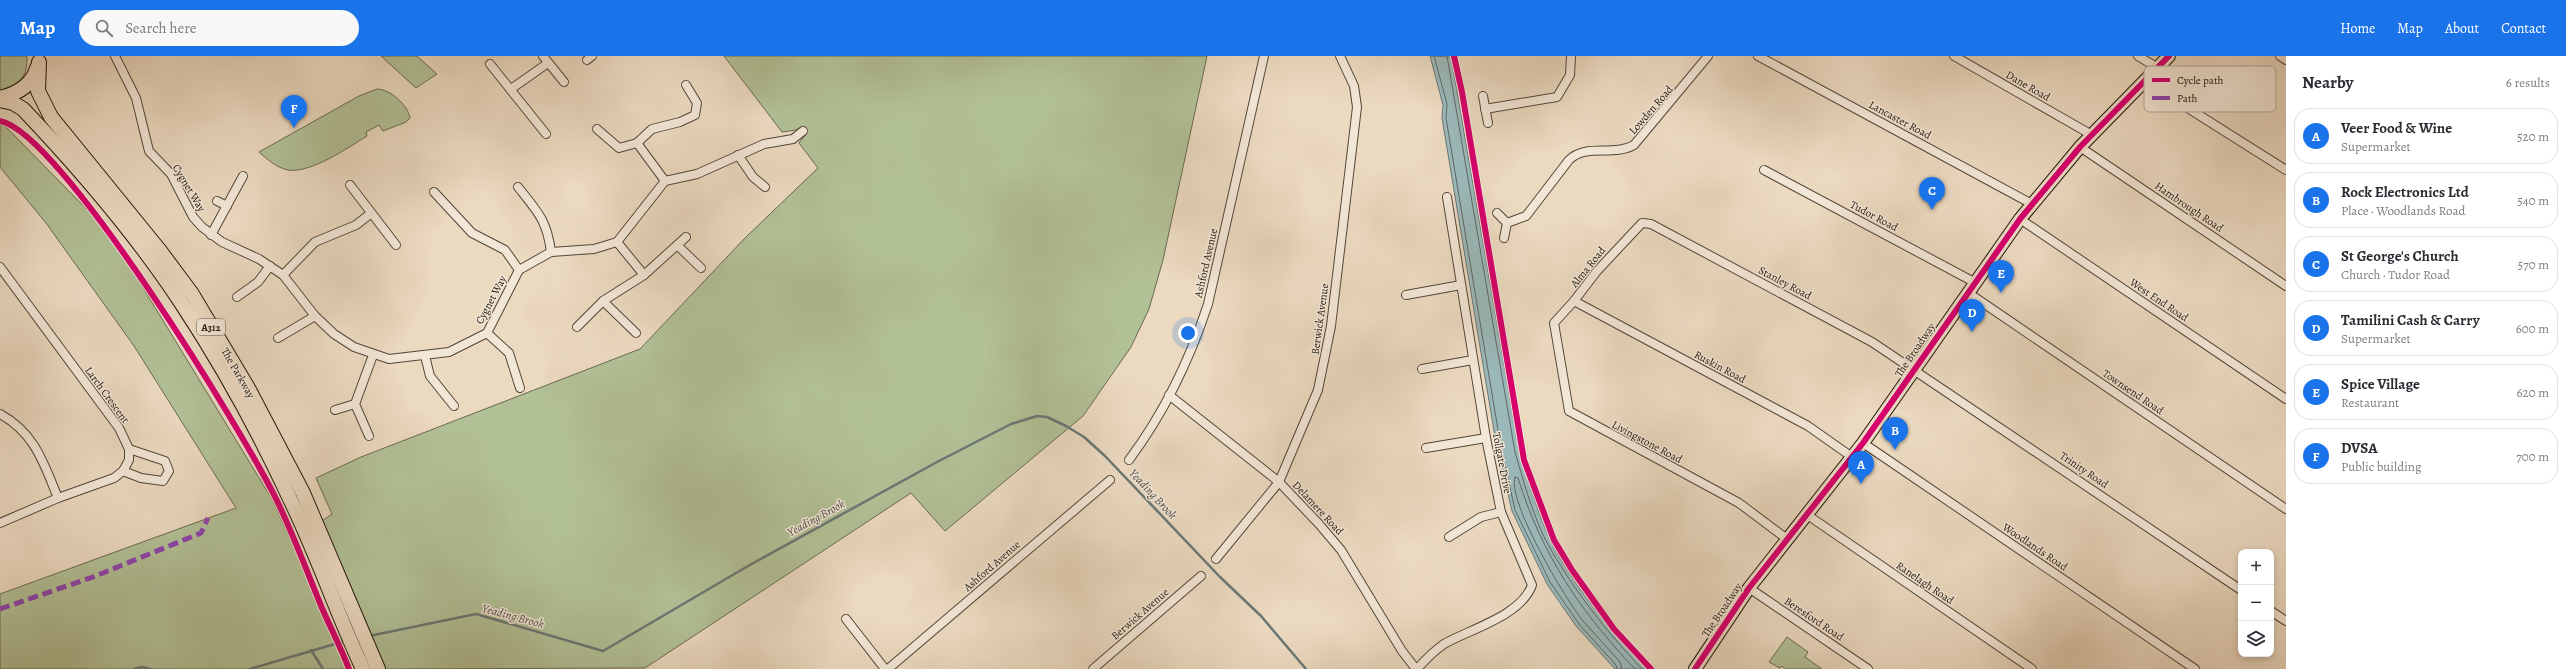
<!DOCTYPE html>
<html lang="en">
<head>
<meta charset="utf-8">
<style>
	body { margin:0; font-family:Alegreya,serif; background:#f7f7f7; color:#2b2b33 }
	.controls { position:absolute; right:12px; bottom:12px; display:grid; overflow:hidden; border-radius:8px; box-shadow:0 2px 6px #0003 }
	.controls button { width:36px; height:36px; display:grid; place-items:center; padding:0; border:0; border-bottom:1px solid #e1e1e2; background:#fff; color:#2b2b33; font:20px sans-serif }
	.you { position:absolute; left:1188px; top:277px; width:14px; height:14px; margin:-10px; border:3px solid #fff; border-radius:50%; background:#1a73e8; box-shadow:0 0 0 6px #1a73e833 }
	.badge { display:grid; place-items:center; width:26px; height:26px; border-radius:50%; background:#1a73e8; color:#fff; font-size:13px; font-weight:700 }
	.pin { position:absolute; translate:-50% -33px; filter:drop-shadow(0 1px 2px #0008) }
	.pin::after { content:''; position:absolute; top:21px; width:14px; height:12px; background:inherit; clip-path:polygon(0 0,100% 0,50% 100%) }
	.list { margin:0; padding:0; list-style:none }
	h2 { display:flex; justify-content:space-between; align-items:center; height:52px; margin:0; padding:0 16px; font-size:17px }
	h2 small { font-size:13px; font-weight:400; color:#7c7c81 }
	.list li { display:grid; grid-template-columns:26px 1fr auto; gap:12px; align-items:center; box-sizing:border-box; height:56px; margin:0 8px 8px; padding:0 8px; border:1px solid #e1e1e2; border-radius:16px }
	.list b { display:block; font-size:15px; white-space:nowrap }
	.list p { margin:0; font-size:13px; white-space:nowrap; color:#7c7c81 }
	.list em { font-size:13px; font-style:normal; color:#7c7c81 }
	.icon { flex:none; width:22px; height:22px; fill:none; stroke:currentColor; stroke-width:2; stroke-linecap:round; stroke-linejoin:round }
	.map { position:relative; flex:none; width:2286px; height:613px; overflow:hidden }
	header { display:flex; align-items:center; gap:24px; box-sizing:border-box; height:56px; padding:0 20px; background:#1a73e8; color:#fff }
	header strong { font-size:19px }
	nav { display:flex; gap:22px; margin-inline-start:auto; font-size:14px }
	.search { width:280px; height:36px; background:#f7f7f7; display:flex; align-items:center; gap:10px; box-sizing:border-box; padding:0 14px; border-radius:22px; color:#7c7c81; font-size:15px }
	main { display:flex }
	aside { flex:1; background:#fff }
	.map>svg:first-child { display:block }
	.green { fill:#b2c096; stroke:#696a50 }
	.water { fill:#9bb9bb; stroke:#6a7774 }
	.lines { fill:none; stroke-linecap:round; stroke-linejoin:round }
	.shore { stroke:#5e6762; stroke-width:1 }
	.stream { stroke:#6a7774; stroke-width:2.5 }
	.street-casing { stroke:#534638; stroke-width:10 }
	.primary-casing { stroke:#20150a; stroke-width:14 }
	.highway-casing { stroke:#20150a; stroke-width:16 }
	.street { stroke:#f2e6d6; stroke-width:8 }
	.primary { stroke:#ebd9c0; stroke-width:12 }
	.highway { stroke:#ebd9c0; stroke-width:14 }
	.quiet { stroke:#8e44ad; stroke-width:5; stroke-dasharray:10 5; stroke-linecap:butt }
	.cycleway-casing { stroke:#f2e6d6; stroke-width:8 }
	.cycleway { stroke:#d6006c; stroke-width:6 }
	.labels { text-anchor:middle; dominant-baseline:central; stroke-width:3; stroke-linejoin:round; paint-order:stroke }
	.shield { fill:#f2e6d6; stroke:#5f5447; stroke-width:1 }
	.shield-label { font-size:10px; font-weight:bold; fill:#20150a }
	.street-label { font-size:11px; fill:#20150a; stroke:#f2e6d6 }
	.water-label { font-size:12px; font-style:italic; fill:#4b4e48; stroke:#f2e6d6 }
	.key { fill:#f2e6d6; stroke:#b3a799; stroke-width:1 }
	.key-label { font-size:11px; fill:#20150a }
</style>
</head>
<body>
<header>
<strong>Map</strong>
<div class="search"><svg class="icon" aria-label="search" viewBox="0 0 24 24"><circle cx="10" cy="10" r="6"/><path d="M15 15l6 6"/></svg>Search here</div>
<nav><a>Home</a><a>Map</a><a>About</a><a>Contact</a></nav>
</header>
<main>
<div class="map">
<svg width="2286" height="613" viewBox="0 0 2286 613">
	<rect width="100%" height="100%" fill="#ebd9c0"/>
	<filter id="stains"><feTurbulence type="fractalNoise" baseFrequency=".005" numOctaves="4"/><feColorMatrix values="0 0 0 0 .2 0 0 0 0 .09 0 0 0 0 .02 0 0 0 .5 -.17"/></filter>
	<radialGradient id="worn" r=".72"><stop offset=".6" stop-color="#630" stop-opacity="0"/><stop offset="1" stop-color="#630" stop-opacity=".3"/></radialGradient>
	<g class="green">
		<path d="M0 0H27C28 21 18 31 0 39Z"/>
		<polygon points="381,0 417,0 437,18 416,32"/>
		<polygon points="724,0 1207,0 1163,204 1149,253 1131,291 1083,360 945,475 911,437 645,612 382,613 322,465 332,458 316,422 361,401 640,293 745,182 818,112 799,87 806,78 801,71 796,74 782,76"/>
		<path d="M377 33C390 33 408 49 410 62L406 66 383 75 379 69 366 76 367 80C349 91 310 118 288 114 277 112 267 103 259 96L359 40Z"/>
		<polygon points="0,69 5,70 109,176 272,443 349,613 0,613 0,538 236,452 134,290 46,167 0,111"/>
		<polygon points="1787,581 1808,596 1805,601 1822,613 1785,613 1782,610 1780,612 1769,606"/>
	</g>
	<path class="water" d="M1430 0 1451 1 1519 395C1528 423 1536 452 1548 479 1569 526 1612 575 1647 613H1615L1576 570 1547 528 1512 455 1496 387 1442 62 1443 49Z"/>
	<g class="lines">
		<g class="shore">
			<polyline points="1434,0 1447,48 1446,62 1500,386 1515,454 1550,526 1579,568 1616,609 1617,613"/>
			<path d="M1447 0 1515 396C1523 424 1532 456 1545 483 1571 531 1605 574 1642 613"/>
			<path d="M1622 613 1620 606C1608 592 1595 579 1583 565 1566 544 1507 446 1515 421L1518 422C1542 499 1580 555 1635 613"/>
		</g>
		<g class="stream">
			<polyline points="369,580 476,558 603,595 748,510 937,406 1011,368 1037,360 1047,361 1066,370 1084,381 1105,400 1220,521 1261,560 1306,613"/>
			<polyline points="311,594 323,613"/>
			<polyline points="134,613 142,611 150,613"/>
			<polyline points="250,613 345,585"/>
		</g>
		<defs>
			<g id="street">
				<polyline points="115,0 136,42 149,95 171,118 193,161 202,171 222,186 259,203 283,219 315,260 334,278 354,291 389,303 449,296 487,277 519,214 551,196 594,193 617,186 665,125 697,118 764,88 793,83 803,75"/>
				<polyline points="543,0 564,26"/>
				<polyline points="1758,0 2032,148"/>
				<polyline points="1954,0 2092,79"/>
				<polyline points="2138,0 2158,12"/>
				<polyline points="2280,0 2286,4"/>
				<polyline points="587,4 592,0"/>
				<polyline points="490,8 546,78"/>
				<polyline points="2145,25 2286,114"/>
				<polyline points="511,33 548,7"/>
				<polyline points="1483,40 1488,67"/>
				<polyline points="1485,53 1557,41 1570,19 1571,0"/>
				<polyline points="597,73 619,92 637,87 652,73 680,66 695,59 697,47 686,29"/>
				<polyline points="637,87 665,125"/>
				<polyline points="2080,91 2286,230"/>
				<polyline points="738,99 753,121 765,131"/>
				<polyline points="1764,114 1974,226"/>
				<polyline points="350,129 396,189"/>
				<path d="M518 131C537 155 547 164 551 196"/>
				<polyline points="434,136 472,177 505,194 519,214"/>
				<polyline points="217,145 227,150"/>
				<path d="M1497 157 1507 167 1526 160 1569 104C1586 87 1613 101 1634 89L1708 0"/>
				<polyline points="2020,163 2286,343"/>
				<polyline points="211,179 243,120"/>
				<polyline points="1504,182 1507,167"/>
				<polyline points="617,186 644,219"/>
				<polyline points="678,190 701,212"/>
				<polyline points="0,211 119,372 129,393 129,404 123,415 114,422 58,442 0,467"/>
				<polyline points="283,219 315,186 356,169 370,158"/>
				<polyline points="1967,236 2286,453"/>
				<polyline points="1406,239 1461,229"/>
				<polyline points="237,241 258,226 270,210"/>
				<polyline points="603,245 636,277"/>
				<polyline points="1574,245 1808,370 1852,401"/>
				<polyline points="577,271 603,245 644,219 686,181"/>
				<polyline points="487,277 509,297 520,332"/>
				<polyline points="278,282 315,260"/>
				<polyline points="425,300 430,320 454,350"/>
				<polyline points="1422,313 1473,304"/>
				<polyline points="1169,339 1279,426 1319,468 1341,494 1402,595 1416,613"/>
				<polyline points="355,348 369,380"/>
				<polyline points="335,354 355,348 373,299"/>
				<path d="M0 358C35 377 44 408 58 442"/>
				<polyline points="1863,387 2195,613"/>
				<polyline points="1426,392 1486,382"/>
				<path d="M1129 404C1164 357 1190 303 1208 248L1264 0"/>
				<polyline points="123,415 141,422 163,425 169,415 165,405 129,393"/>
				<polyline points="1806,458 2032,613"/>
				<polyline points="1449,481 1481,461 1501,456"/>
				<polyline points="1787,483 1739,447 1569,355 1554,267 1574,245 1597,215 1642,167 1651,168 1872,286 2241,534"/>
				<polyline points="1216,503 1279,426 1318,334 1331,270 1357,51 1354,30 1340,0"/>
				<polyline points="1749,532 1868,613"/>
				<polyline points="2271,555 2286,565"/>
				<polyline points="846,563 885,613"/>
				<polyline points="888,613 1110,424"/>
				<polyline points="1093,613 1201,520"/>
				<path d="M1417 613C1425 604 1434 595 1444 588 1470 573 1521 560 1532 529L1501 456 1486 382 1447 141"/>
			</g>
			<polyline id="primary" points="1695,613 1749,532 1863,387 2020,163 2080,91 2169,0"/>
			<g id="highway">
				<polyline points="39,6 38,35 51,61 160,195 192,238 248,332 303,437 378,613"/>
				<path d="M0 42C16 38 32 30 37 12"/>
				<path d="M0 44 13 47 23 53C81 114 136 178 182 248 223 310 260 378 291 445 318 500 337 558 363 613"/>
			</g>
		</defs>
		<use href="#street" class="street-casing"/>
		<use href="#primary" class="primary-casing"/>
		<use href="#highway" class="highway-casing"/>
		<use href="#street" class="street"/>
		<use href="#primary" class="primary"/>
		<use href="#highway" class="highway"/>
		<polyline class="quiet" points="0,553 93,521 201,477 208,462"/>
		<defs>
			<g id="cycleway">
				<polyline points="1454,0 1462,36 1524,404 1554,484 1572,514 1614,573 1651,613"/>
				<path d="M0 65C61 76 248 383 279 449 295 483 308 518 322 552 331 573 341 592 349 613"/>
				<polyline points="1695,613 1749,532 1863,387 2020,163 2080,91 2169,0"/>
			</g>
		</defs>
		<use href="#cycleway" class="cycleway-casing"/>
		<use href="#cycleway" class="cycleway"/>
	</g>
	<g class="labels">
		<rect class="shield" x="197" y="263" width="28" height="16" rx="3"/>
		<g class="shield-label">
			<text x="211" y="271">A312</text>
		</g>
		<g class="street-label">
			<text transform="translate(2028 30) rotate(30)">Dane Road</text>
			<text transform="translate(1651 54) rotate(-49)">Lowden Road</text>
			<text transform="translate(1900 64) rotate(28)">Lancaster Road</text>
			<text transform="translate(189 132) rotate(59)">Cygnet Way</text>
			<text transform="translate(2189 151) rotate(34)">Hambrough Road</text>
			<text transform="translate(1874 160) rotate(28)">Tudor Road</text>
			<text transform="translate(1206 207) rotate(-77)">Ashford Avenue</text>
			<text transform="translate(1588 211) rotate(-51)">Alma Road</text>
			<text transform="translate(1785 227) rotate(28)">Stanley Road</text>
			<text transform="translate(491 244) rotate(-62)">Cygnet Way</text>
			<text transform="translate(2159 244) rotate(34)">West End Road</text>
			<text transform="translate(1320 263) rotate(-82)">Berwick Avenue</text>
			<text transform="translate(1915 294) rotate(-56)">The Broadway</text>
			<text transform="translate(1720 311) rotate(28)">Ruskin Road</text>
			<text transform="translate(238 317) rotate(60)">The Parkway</text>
			<text transform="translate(2133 336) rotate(34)">Townsend Road</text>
			<text transform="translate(107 339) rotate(54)">Larch Crescent</text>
			<text transform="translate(1647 386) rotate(28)">Livingstone Road</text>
			<text transform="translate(1502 407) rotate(79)">Tollgate Drive</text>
			<text transform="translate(2084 414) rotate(34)">Trinity Road</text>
			<text transform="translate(1318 452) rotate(47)">Delamere Road</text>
			<text transform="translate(2035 491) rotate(34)">Woodlands Road</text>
			<text transform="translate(992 510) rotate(-41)">Ashford Avenue</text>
			<text transform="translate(1925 527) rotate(34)">Ranelagh Road</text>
			<text transform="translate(1722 554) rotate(-56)">The Broadway</text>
			<text transform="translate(1140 558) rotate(-41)">Berwick Avenue</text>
			<text transform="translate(1814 563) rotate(34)">Beresford Road</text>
		</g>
		<g class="water-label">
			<text transform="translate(1153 438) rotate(47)">Yeading Brook</text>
			<text transform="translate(816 462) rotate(-29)">Yeading Brook</text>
			<text transform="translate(513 560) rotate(15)">Yeading Brook</text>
		</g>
	</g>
	<rect x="2144" y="10" width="132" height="46" rx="6" class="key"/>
	<rect x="2152" y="22" width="18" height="4" fill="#d6006c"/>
	<rect x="2152" y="40" width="18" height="4" fill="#8e44ad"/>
	<g class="key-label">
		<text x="2177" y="28">Cycle path</text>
		<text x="2177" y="46">Path</text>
	</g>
	<rect width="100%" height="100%" filter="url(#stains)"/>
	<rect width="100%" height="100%" fill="url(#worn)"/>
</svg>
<div class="controls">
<button>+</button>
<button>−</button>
<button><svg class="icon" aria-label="layers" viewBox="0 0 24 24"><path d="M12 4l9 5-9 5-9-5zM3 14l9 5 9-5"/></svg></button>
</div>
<div class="you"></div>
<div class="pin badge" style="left:1861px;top:428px">A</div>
<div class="pin badge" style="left:1895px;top:394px">B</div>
<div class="pin badge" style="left:1932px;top:154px">C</div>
<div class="pin badge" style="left:1972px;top:276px">D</div>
<div class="pin badge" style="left:2001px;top:237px">E</div>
<div class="pin badge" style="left:294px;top:72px">F</div>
</div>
<aside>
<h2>Nearby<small>6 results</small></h2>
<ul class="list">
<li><span class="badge">A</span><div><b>Veer Food &amp; Wine</b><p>Supermarket</p></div><em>520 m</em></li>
<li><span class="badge">B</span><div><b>Rock Electronics Ltd</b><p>Place · Woodlands Road</p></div><em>540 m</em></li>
<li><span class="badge">C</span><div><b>St George's Church</b><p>Church · Tudor Road</p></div><em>570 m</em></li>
<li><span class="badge">D</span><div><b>Tamilini Cash &amp; Carry</b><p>Supermarket</p></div><em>600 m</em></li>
<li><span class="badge">E</span><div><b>Spice Village</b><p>Restaurant</p></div><em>620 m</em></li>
<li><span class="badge">F</span><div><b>DVSA</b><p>Public building</p></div><em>700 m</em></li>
</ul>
</aside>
</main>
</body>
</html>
